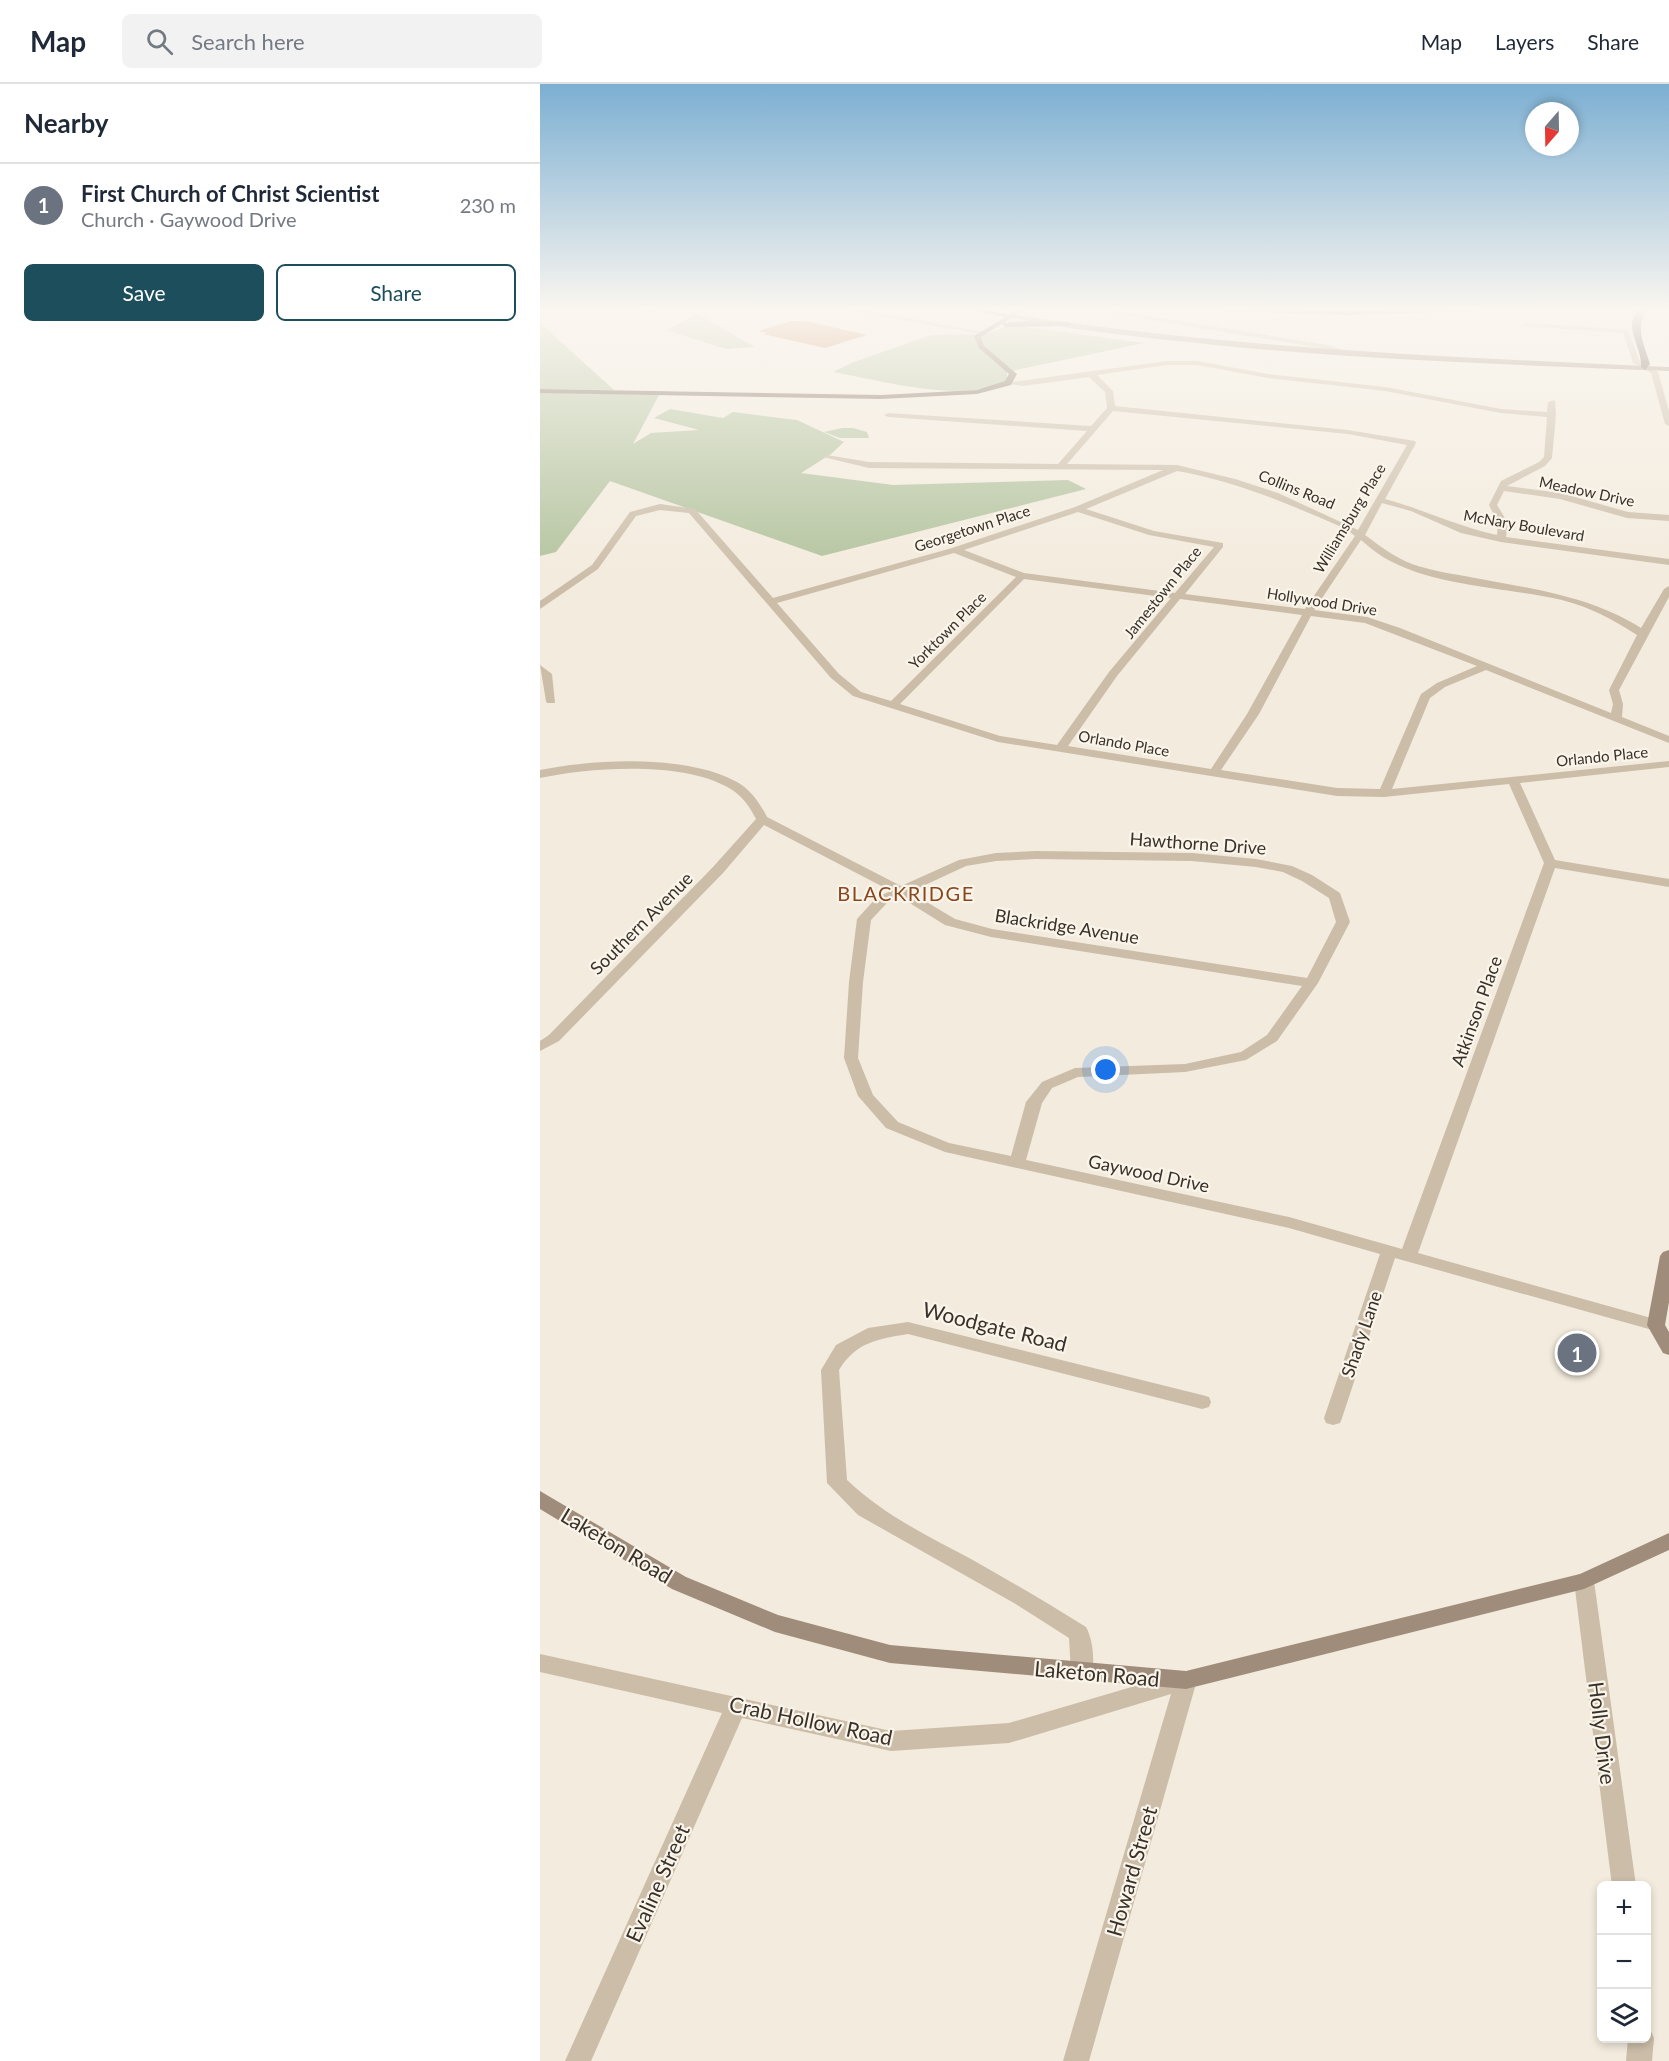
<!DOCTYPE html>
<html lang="en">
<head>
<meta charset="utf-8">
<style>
	body { margin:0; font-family:Lato,sans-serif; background:#f2f2f3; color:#1f2937 }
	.controls { position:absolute; right:18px; bottom:18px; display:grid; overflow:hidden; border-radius:9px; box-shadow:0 3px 9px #0003 }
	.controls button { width:54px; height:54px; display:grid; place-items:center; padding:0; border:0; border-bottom:2px solid #e0e1e3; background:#fff; color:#1f2937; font:30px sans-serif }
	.compass { position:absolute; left:985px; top:18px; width:54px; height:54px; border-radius:50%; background:#fff; box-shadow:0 3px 9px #0003; rotate:200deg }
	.you { position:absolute; left:566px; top:986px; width:21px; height:21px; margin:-15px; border:4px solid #fff; border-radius:50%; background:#1a73e8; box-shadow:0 0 0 9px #1a73e833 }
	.badge { display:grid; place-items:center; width:39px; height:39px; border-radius:50%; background:#1d4e5b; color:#fff; font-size:20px; font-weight:700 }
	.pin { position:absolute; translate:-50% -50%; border:3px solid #fff; box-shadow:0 2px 6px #0006 }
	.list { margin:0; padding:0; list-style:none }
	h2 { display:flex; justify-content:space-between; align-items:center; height:78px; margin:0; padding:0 24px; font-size:26px }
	h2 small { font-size:20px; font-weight:400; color:#747a83 }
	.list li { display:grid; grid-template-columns:39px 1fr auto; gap:18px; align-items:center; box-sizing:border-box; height:84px; padding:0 24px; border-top:2px solid #e0e1e3 }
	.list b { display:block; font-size:22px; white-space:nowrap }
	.list p { margin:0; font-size:20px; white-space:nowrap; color:#747a83 }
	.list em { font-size:20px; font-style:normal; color:#747a83 }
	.actions { display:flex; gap:12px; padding:18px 24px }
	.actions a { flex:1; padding:14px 0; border:2px solid #1d4e5b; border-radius:9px; text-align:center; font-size:21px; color:#1d4e5b }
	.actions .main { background:#1d4e5b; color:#fff }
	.icon { flex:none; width:33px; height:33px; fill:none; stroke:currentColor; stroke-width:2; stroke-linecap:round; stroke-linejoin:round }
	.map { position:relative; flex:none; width:1129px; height:1977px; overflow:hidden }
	header { display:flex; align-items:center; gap:36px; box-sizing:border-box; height:84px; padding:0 30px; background:#fff; border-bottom:2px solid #e0e1e3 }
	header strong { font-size:28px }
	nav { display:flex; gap:33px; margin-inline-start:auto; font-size:21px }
	.search { width:420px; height:54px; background:#f2f2f3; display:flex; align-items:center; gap:15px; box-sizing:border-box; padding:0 21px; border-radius:9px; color:#747a83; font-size:22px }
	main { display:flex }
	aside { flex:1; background:#fff }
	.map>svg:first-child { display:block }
	.green { fill:#b1c29c }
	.building { fill:#c87745 }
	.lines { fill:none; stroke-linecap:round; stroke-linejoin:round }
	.street { fill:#cbbda8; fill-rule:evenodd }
	.secondary { fill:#9f8c7a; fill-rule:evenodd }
	.primary { fill:#7a6959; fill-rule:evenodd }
	.highway { fill:#594b40; fill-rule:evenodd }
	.labels { text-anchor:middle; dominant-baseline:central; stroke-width:4.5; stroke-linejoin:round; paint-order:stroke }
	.far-street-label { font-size:15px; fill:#383029; stroke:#faf5ea }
	.street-label { font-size:18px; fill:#383029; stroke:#faf5ea }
	.neighbourhood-label { font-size:20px; letter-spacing:1.5px; fill:#894720; stroke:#faf5ea }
	.near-street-label { font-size:21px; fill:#383029; stroke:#faf5ea }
</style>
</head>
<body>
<header>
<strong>Map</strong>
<div class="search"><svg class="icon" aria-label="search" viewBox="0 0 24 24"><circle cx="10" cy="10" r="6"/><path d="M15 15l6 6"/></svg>Search here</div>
<nav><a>Map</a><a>Layers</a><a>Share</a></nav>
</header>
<main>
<aside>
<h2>Nearby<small></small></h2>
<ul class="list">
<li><span class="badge" style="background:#6b7280">1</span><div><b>First Church of Christ Scientist</b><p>Church · Gaywood Drive</p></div><em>230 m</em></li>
</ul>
<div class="actions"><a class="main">Save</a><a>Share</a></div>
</aside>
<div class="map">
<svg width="1129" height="1977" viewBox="0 0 1129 1977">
	<rect width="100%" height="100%" fill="#f3ebdd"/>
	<g class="green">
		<polygon points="157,230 215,263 186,265 127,246"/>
		<polygon points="0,239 74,306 0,305"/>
		<path d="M471 241 604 259 467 288V296C427 321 339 296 293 288L314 278 391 251 446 250Z"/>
		<polygon points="0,308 119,311 93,360 111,349 159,346 114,334 130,325 183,334 193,328 257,336 304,358 291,370 261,389 353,401 528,396 546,405 282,472 70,397 16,468 0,472"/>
		<polygon points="302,344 313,344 327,348 329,354 300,354 284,348"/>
	</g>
	<polygon class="building" points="251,237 266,237 327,251 285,264 223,250 228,249 218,247"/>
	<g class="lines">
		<g class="street">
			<polygon points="94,223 106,223 114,227 111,229"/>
			<polygon points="290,223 307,223 443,248 440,250"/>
			<polygon points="578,227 787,261 814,269 810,271 787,265 576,230"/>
			<polygon points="984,239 1088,246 1100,278 1118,288 1129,327 1129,342 1125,340 1111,289 1093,279 1083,249 982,242"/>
			<path d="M627 277H657L728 290 845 303 961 325 1007 328 1008 318 1015 316 1016 331 1012 374 1005 382 967 402 1021 409 1088 428 1129 431V437L1087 434 1020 415 964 407 957 421 968 439 966 453 1129 475V481L961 458 921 449 871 427 842 419 825 451C840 462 854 473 872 480 892 487 914 490 935 494 993 505 1050 512 1101 544L1124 505 1129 502V513L1079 606 1083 620 1082 633 1129 652V659L946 586 905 603 890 614 852 705 1129 677V683L980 699 1015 776 1129 795V803L1015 784 878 1169 1122 1237 1125 1241 1122 1245 1116 1247 855 1174 802 1334 800 1339 793 1341 786 1339 784 1334 840 1170 749 1144 405 1068 346 1044 318 1012 304 974 309 898 317 835 337 813 351 807 224 741 183 789 19 957 0 967V957L9 951 173 783 216 735C209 722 203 712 189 704 144 677 50 683 0 694V686C55 675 146 670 197 698 211 706 219 718 227 733L361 802 419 776 456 769 496 767 652 769 716 775 752 782 772 791 800 809 810 838 778 899 737 957 706 976 645 988 538 993 512 1004 502 1019 486 1076 749 1133 862 1165 1004 779 969 700 844 713 797 712 458 658 313 612 291 594 149 429 120 426 96 432 58 485 0 525V517L52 481 90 428 120 420 155 425 233 514 412 464 535 423 623 386 329 384 283 373 287 371 329 378 518 380 547 347 348 333 344 331 348 329 551 342 567 324 565 308 549 293 483 302 464 299ZM627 281H657L728 294 845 307 961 329 1007 333 1004 373 999 378 961 397 949 421 958 439 957 451C918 443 883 425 845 415L876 359 875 357 808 346 575 322 573 307 557 291ZM573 327 808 350 867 361 818 446 738 409 695 395 637 381 527 380ZM637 387C696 397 751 421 806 445L815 452 765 525 645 510 683 463V459L614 447 546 425ZM538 428 609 451 674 463 635 509 484 489 424 466ZM821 456C828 462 835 468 843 473 893 503 966 503 1022 516 1050 523 1074 536 1097 551L1069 606 1073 620 1071 629 860 544 827 533 774 526ZM414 469 476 493 351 617 321 608 299 590 237 519ZM484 495 631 514 569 588 517 661 460 652 360 620ZM640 515 762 531 707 630 671 685 528 662 577 592ZM771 532 825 539 937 582 897 599 881 610 840 705 797 704 681 686 719 630ZM496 775 652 777 716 783 743 788 762 797 789 814 796 838 767 894 452 845 415 835 370 808 426 782 456 777ZM360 813 405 841 451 853 762 902 727 951 701 968 645 980 535 984 502 998 486 1018 471 1072 409 1059 358 1038 333 1011 318 974 323 898 331 836 347 819Z"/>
			<polygon points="0,581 12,590 15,619 7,619 6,617"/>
			<path d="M368 1238 662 1311 669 1313 671 1318 669 1323 662 1325 368 1250C338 1255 316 1258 299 1286L307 1396C344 1431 386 1451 431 1475 470 1497 508 1519 546 1543 553 1555 556 1582 550 1595L542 1597 534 1595 531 1588 529 1554 474 1519 318 1431 287 1399 281 1286 296 1261 328 1244Z"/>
			<polygon points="1044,1489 1051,1491 1054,1497 1096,1802 1072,1802 1034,1497 1037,1491"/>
			<polygon points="0,1570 351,1647 469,1639 646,1587 654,1589 657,1596 549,1977 523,1977 631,1610 469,1659 351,1667 202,1634 51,1977 25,1977 182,1629 0,1588"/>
			<polygon points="1106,1944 1110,1945 1114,1954 1112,1977 1086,1977 1088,1954 1106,1954"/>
		</g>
		<g class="secondary">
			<path d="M470 230C689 264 908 273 1129 283V287C978 281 826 276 675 261 606 254 536 247 468 233Z"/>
			<polygon points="1129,1166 1129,1218 1125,1241 1129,1248 1129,1271 1123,1269 1107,1241 1120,1172 1123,1168"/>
			<polygon points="0,1407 146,1493 238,1531 350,1561 646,1587 1040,1490 1129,1449 1129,1466 1044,1505 646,1605 350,1579 235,1548 132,1505 0,1425"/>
		</g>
		<polygon class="primary" points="482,223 489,223 463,239 486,237 529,238 532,240 529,242 465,243 462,240 441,253 444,262 477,290 471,301 437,310 341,315 0,309 0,305 341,311 437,306 465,297 469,290 439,264 434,252"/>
		<g class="highway">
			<polygon points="417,223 436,223 474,232 470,234"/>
			<polygon points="619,223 805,227 1005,223 1001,225 805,231 623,225"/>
			<path d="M1101 223H1110C1093 240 1104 260 1110 280L1105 286 1101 283C1103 263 1080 241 1101 223Z"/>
		</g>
	</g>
	<linearGradient id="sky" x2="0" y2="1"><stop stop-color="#7cafd2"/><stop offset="0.45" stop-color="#faf6f0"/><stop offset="1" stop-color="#faf6f0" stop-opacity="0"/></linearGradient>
	<rect width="1129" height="500" fill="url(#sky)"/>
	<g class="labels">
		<g class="far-street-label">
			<text transform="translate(757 405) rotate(22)">Collins Road</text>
			<text transform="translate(1047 407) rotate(12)">Meadow Drive</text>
			<text transform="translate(809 434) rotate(-59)">Williamsburg Place</text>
			<text transform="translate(984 441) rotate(10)">McNary Boulevard</text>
			<text transform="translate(432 444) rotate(-18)">Georgetown Place</text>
			<text transform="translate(622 508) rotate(-51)">Jamestown Place</text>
			<text transform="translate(782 517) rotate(9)">Hollywood Drive</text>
			<text transform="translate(407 546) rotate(-45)">Yorktown Place</text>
			<text transform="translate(584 659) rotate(10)">Orlando Place</text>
			<text transform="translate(1062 672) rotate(-6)">Orlando Place</text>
		</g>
		<g class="street-label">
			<text transform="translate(658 759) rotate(4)">Hawthorne Drive</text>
			<text transform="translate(101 839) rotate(-45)">Southern Avenue</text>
			<text transform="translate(527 842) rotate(9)">Blackridge Avenue</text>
			<text transform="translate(936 927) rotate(-70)">Atkinson Place</text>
			<text transform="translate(609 1089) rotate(12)">Gaywood Drive</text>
			<text transform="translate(821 1250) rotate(-71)">Shady Lane</text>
		</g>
		<g class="neighbourhood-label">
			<text x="366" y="809">BLACKRIDGE</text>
		</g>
		<g class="near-street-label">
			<text transform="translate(455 1242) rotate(14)">Woodgate Road</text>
			<text transform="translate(77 1461) rotate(31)">Laketon Road</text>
			<text transform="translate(557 1589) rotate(5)">Laketon Road</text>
			<text transform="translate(271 1636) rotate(12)">Crab Hollow Road</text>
			<text transform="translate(1063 1649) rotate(83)">Holly Drive</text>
			<text transform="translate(591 1787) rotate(-74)">Howard Street</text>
			<text transform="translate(117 1799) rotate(-66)">Evaline Street</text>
		</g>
	</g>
</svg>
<div class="controls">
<button>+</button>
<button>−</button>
<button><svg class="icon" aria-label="layers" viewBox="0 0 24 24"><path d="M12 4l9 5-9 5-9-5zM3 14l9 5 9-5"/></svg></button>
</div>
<svg class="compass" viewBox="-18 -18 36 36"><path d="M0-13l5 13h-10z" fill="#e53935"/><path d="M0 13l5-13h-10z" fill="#747a83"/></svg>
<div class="you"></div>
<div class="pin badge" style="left:1037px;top:1269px;background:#6b7280">1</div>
</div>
</main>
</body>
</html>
